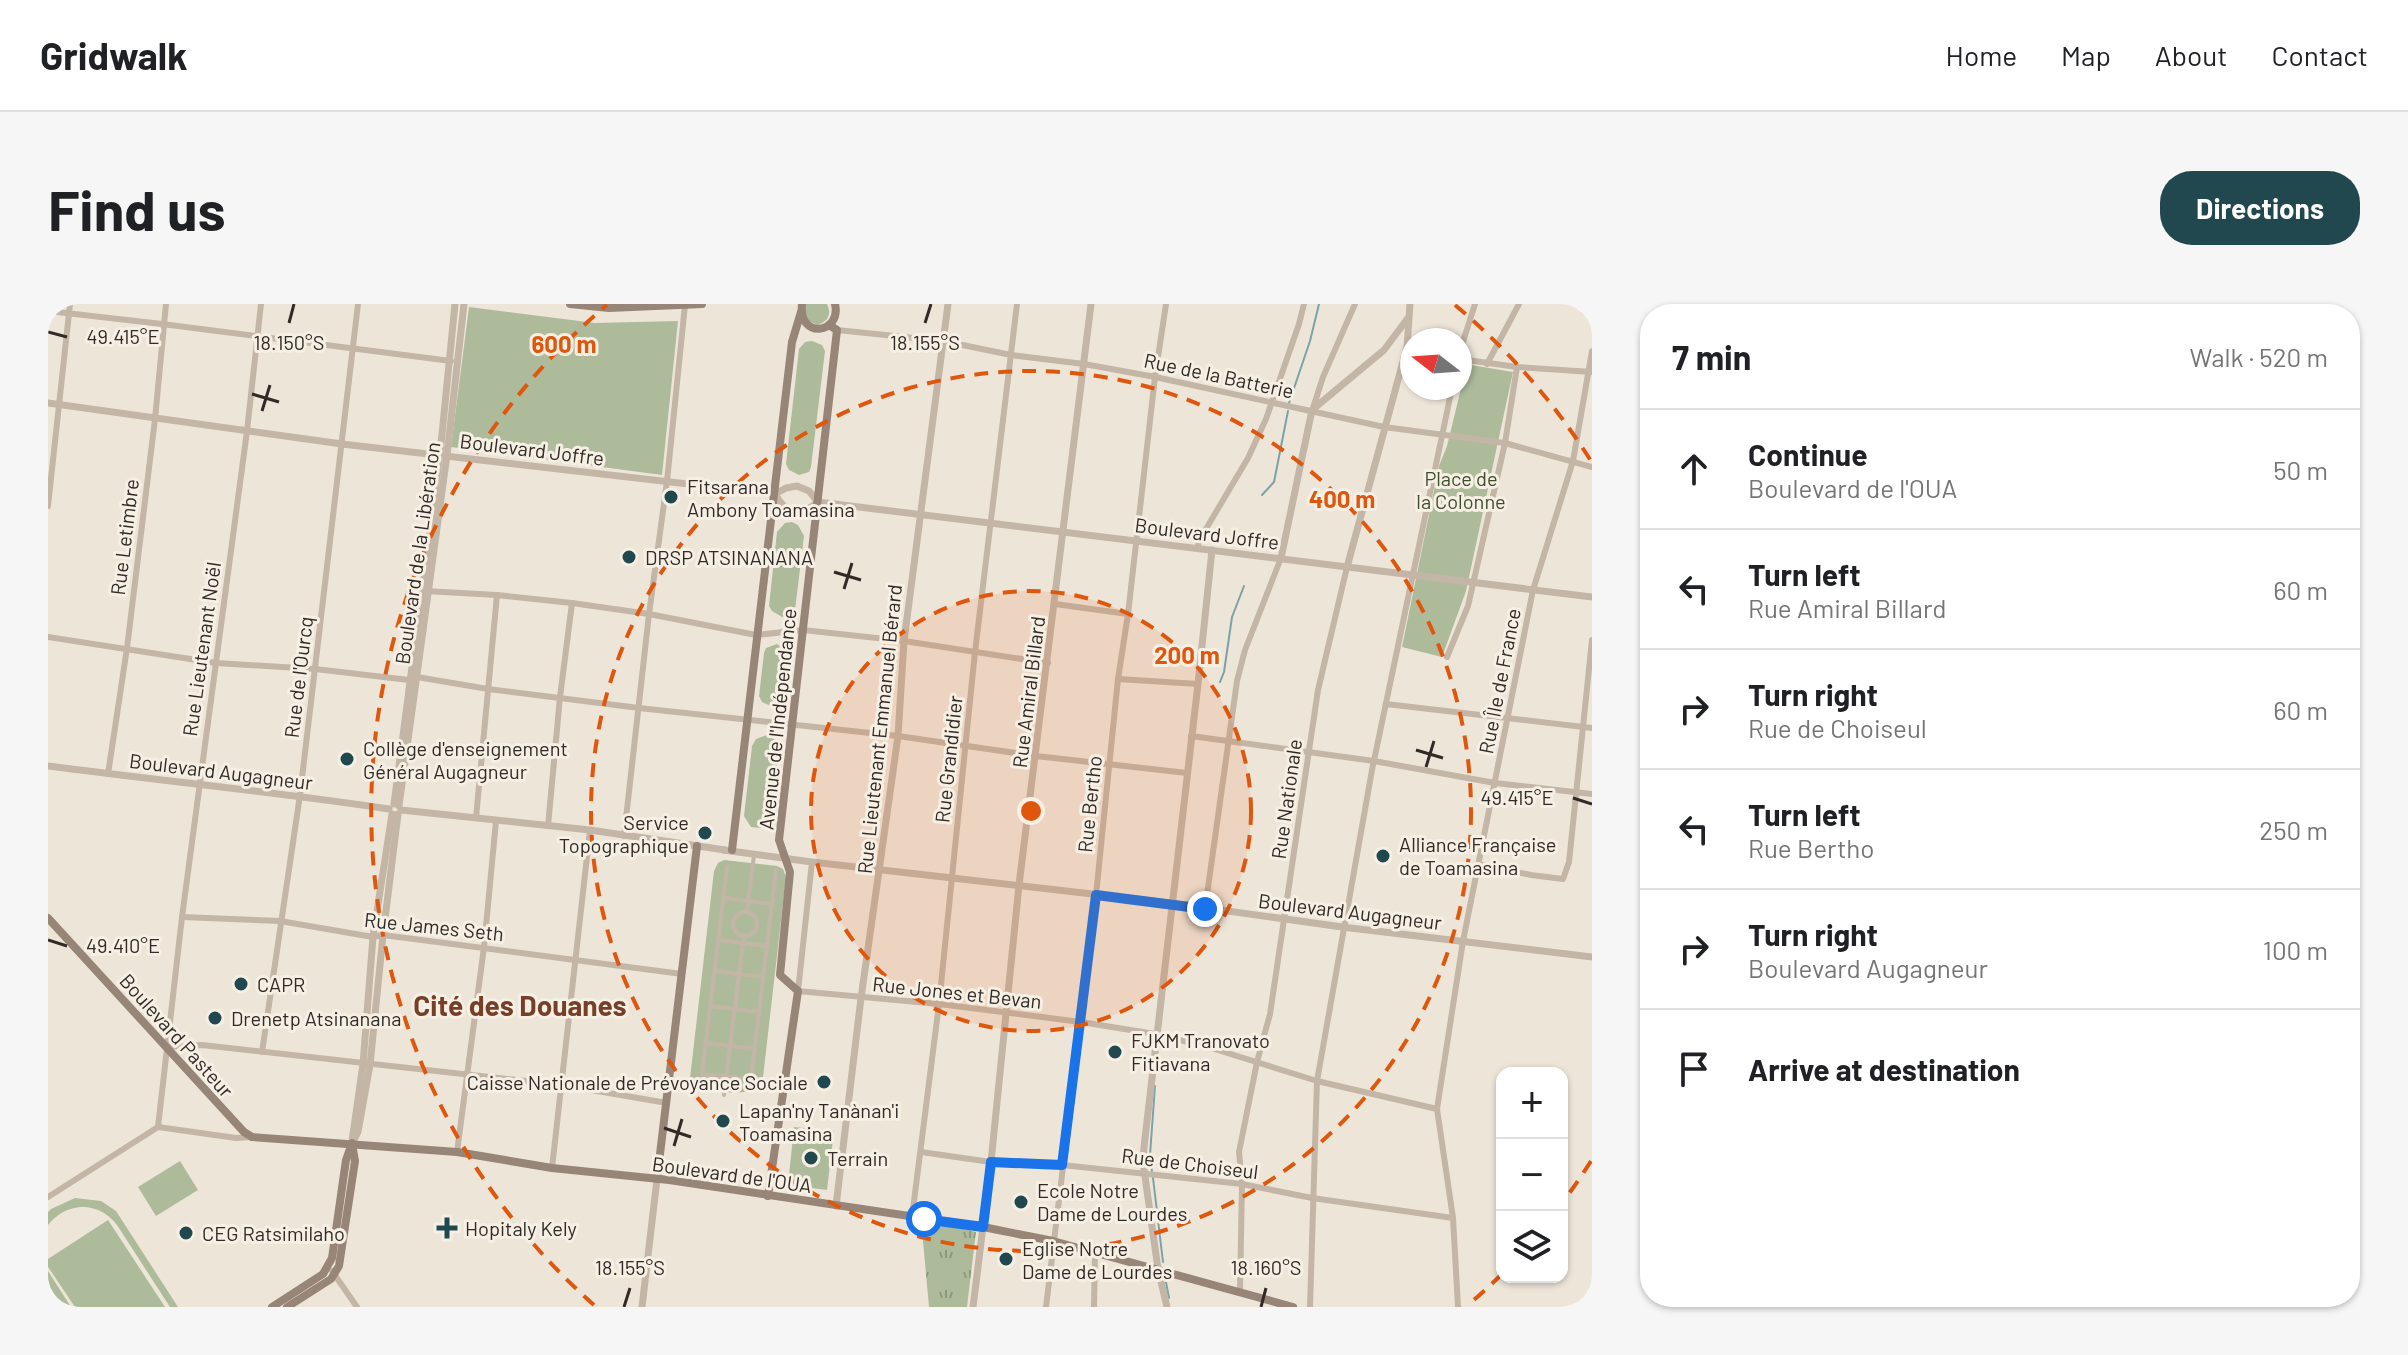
<!DOCTYPE html>
<html lang="en">
<head>
<meta charset="utf-8">
<style>
	body { margin:0; font-family:Barlow,sans-serif; background:#f6f6f6; color:#202124 }
	.controls { position:absolute; right:24px; bottom:24px; display:grid; overflow:hidden; border-radius:16px; box-shadow:0 2px 6px #0004 }
	.controls button { width:72px; height:72px; display:grid; place-items:center; padding:0; border:0; border-bottom:2px solid #e0e0e0; background:#fff; color:#202124; font:40px sans-serif }
	.compass { position:absolute; left:1352px; top:24px; width:72px; height:72px; border-radius:50%; background:#fff; box-shadow:0 2px 6px #0004; rotate:287deg }
	.stop { position:absolute; width:24px; height:24px; margin:-18px; border:6px solid #1a73e8; border-radius:50%; background:#fff }
	.stop.end { background:#1a73e8; border-color:#fff; box-shadow:0 2px 8px #0008 }
	.list { margin:0; padding:0; list-style:none }
	h2 { display:flex; justify-content:space-between; align-items:center; height:104px; margin:0; padding:0 32px; font-size:34px }
	h2 small { font-size:26px; font-weight:400; color:#757577 }
	.list li { display:grid; grid-template-columns:52px 1fr auto; gap:24px; align-items:center; box-sizing:border-box; height:120px; padding:0 32px; border-top:2px solid #e0e0e0 }
	.list b { display:block; font-size:30px; white-space:nowrap }
	.list p { margin:0; font-size:26px; white-space:nowrap; color:#757577 }
	.list em { font-size:26px; font-style:normal; color:#757577 }
	.icon { flex:none; width:44px; height:44px; fill:none; stroke:currentColor; stroke-width:2; stroke-linecap:round; stroke-linejoin:round }
	.map { position:relative; flex:none; width:1544px; height:1003px; overflow:hidden; border-radius:32px }
	header { display:flex; align-items:center; gap:48px; box-sizing:border-box; height:112px; padding:0 40px; background:#fff; border-bottom:2px solid #e0e0e0 }
	header strong { font-size:38px }
	nav { display:flex; gap:44px; margin-inline-start:auto; font-size:28px }
	.intro { display:flex; align-items:center; justify-content:space-between; box-sizing:border-box; height:192px; padding:0 48px }
	h1 { margin:0; font-size:56px }
	.button { padding:20px 36px; border-radius:32px; background:#20484e; color:#fff; font-size:28px; font-weight:700 }
	main { display:flex; gap:48px; padding:0 48px }
	aside { flex:1; background:#fff; border-radius:32px; box-shadow:0 2px 6px #0004 }
	.map>svg:first-child { display:block }
	.grass { fill:url(#grass-tufts) }
	.green { fill:#aebb9b }
	.lines { fill:none; stroke-linecap:round; stroke-linejoin:round }
	.stream { stroke:#7ba3a7; stroke-width:2 }
	.pedestrian { stroke:#c4b6a6; stroke-width:4 }
	.minor { stroke:#c4b6a6; stroke-width:6 }
	.tertiary { stroke:#c4b6a6; stroke-width:7 }
	.secondary { stroke:#978578; stroke-width:8 }
	.route { stroke:#1a73e8; stroke-width:10 }
	.ticks { fill:none; stroke:#312a26; stroke-width:3 }
	.ring { fill:none; stroke:#df570d; stroke-width:4; stroke-dasharray:14 10 }
	.poi-dot { fill:#20484e; stroke:#f6efe4; stroke-width:3 }
	.labels { text-anchor:middle; dominant-baseline:central; stroke-width:6; stroke-linejoin:round; paint-order:stroke }
	.street-label { font-size:20px; fill:#312a26; stroke:#f6efe4 }
	.park-label { font-size:20px; fill:#3f4d2d; stroke:#f6efe4 }
	.poi-label { font-size:20px; fill:#312a26; stroke:#f6efe4; text-anchor:start }
	.district-label { font-size:28px; font-weight:bold; fill:#773f28; stroke:#f6efe4 }
	.ticks-label { font-size:20px; text-anchor:middle; fill:#312a26; stroke:#f6efe4; stroke-width:6; stroke-linejoin:round; paint-order:stroke }
	.centre { fill:#df570d; stroke:#f6efe4; stroke-width:4 }
	.ring-label { font-size:24px; text-anchor:middle; font-weight:bold; fill:#df570d; stroke:#f6efe4; stroke-width:6; stroke-linejoin:round; paint-order:stroke }
</style>
</head>
<body>
<header>
<strong>Gridwalk</strong>
<nav><a>Home</a><a>Map</a><a>About</a><a>Contact</a></nav>
</header>
<div class="intro"><h1>Find us</h1><a class="button">Directions</a></div>
<main>
<div class="map">
<svg width="1544" height="1003" viewBox="0 0 1544 1003">
	<defs>
		<pattern id="grass-tufts" width="24" height="20" patternUnits="userSpaceOnUse" patternTransform="scale(2)"><rect width="24" height="20" fill="#aebb9b"/><path d="M3 7l-1-3M5 7V3M7 7l1-3M15 17l-1-3M17 17v-4M19 17l1-3" fill="none" stroke="#8e987e"/></pattern>
	</defs>
	<rect width="100%" height="100%" fill="#eee5d9"/>
	<polygon class="grass" points="873,915 928,928 919,1003 881,1003"/>
	<g class="green">
		<path d="M758 0H779C784 10 780 18 769 21L759 16 756 5Z"/>
		<polygon points="421,3 547,19 630,17 614,171 403,143"/>
		<polygon points="764,37 774,41 777,47 763,163 761,168 751,171 741,166 738,160 751,45 757,38"/>
		<polygon points="1423,61 1465,68 1418,287 1394,353 1354,343 1391,162 1399,142 1418,64"/>
		<polygon points="744,218 750,221 756,232 747,306 744,310 734,313 724,307 721,302 729,228 737,219"/>
		<polygon points="729,340 739,346 740,352 736,395 733,400 723,402 714,398 711,392 716,349 718,344"/>
		<path d="M719 431C728 435 730 438 731 447L722 515 719 521 713 524 703 523 696 512 704 442 708 435Z"/>
		<path d="M676 556 729 562 735 565 738 573 714 782C696 793 656 790 642 774L666 567 670 559Z"/>
		<polygon points="746,823 786,827 779,886 740,881"/>
		<polygon points="132,857 150,886 108,912 90,883"/>
		<path d="M27 894 53 897 68 907 130 1003H122L69 921C51 897 19 897 0 921V908L3 905Z"/>
		<polygon points="60,916 117,1003 27,1003 0,963 0,955"/>
		<polygon points="0,967 23,1003 14,1003 0,981"/>
	</g>
	<g class="lines">
		<g class="stream">
			<polyline points="1241,99 1262,37 1271,0"/>
			<polyline points="1214,191 1226,178 1240,107"/>
			<polyline points="1172,378 1176,368 1184,313 1196,282"/>
			<polyline points="1104,868 1102,851 1107,782"/>
			<polyline points="1105,874 1115,958"/>
			<polyline points="1117,973 1121,994"/>
		</g>
		<g class="pedestrian">
			<polyline points="679,563 654,770 703,775 728,566"/>
			<polyline points="676,594 724,600"/>
			<polyline points="699,608 706,551"/>
			<circle cx="697" cy="620" r="12"/>
			<polyline points="670,636 719,642"/>
			<polyline points="667,667 715,673"/>
			<polyline points="663,702 711,708"/>
			<polyline points="658,739 707,745"/>
			<polyline points="676,791 696,631"/>
		</g>
		<g class="minor">
			<polyline points="1536,0 1544,3"/>
			<polyline points="0,7 114,20 403,57"/>
			<polyline points="789,26 895,37 963,51 1036,60 1107,73 1336,123 1457,139 1544,163"/>
			<polyline points="1412,47 1427,0"/>
			<polyline points="1412,55 1469,63 1544,68"/>
			<polyline points="1439,60 1471,0"/>
			<polyline points="1265,104 1275,73 1307,0"/>
			<polyline points="0,202 22,0"/>
			<polyline points="1149,244 1152,235 1200,154 1218,115 1251,20 1256,0"/>
			<polyline points="377,287 449,291 524,299 601,310 708,331 755,326 856,337 1000,359"/>
			<polyline points="1007,300 1080,310"/>
			<polyline points="0,333 168,359 267,365 361,376 369,373 440,385 591,404 850,432 988,452 1139,469"/>
			<polyline points="1399,353 1420,302 1457,139 1469,63"/>
			<polyline points="1070,375 1150,380"/>
			<polyline points="1338,400 1544,424"/>
			<polyline points="1143,432 1326,457 1447,479 1544,490"/>
			<polyline points="60,470 79,344 107,115 118,0"/>
			<polyline points="428,514 449,291"/>
			<polyline points="500,522 512,393 524,299"/>
			<polyline points="576,532 601,310 619,177 637,1"/>
			<polyline points="764,558 750,687 891,700 1033,718 1107,730 1157,742 1269,777 1389,805"/>
			<polyline points="1430,560 1483,571 1515,575 1521,558 1544,336"/>
			<polyline points="1157,605 1189,377 1197,346 1233,254"/>
			<polyline points="134,613 232,617 325,633 335,631 634,670"/>
			<polyline points="119,743 154,741 514,781 619,799"/>
			<polyline points="214,748 252,491 310,0"/>
			<polyline points="110,823 134,613 199,127 213,0"/>
			<polyline points="110,823 188,834 204,833"/>
			<polyline points="409,848 436,643 448,517"/>
			<polyline points="873,848 943,858 1014,861 1194,880 1264,894 1405,914"/>
			<polyline points="504,864 542,526"/>
			<polyline points="0,893 110,823"/>
			<polyline points="864,913 891,700 927,348 969,0"/>
			<polyline points="284,967 309,1003"/>
			<polyline points="0,987 11,1003"/>
			<polyline points="1192,987 1194,880 1191,848 1209,758 1222,710 1270,386 1299,263"/>
			<polyline points="998,1003 1048,591 1070,375 1080,310 1107,73 1118,0"/>
			<polyline points="1046,1003 1047,949"/>
			<polyline points="1262,1003 1269,777 1324,466 1404,84"/>
			<polyline points="1410,1003 1405,914 1389,805 1415,637 1485,286 1525,157 1544,47"/>
		</g>
		<g class="tertiary">
			<polyline points="0,99 294,140 727,190"/>
			<path d="M749 182 761 187 770 198C750 214 740 212 727 190L738 184Z"/>
			<polyline points="770,198 1544,293"/>
			<polyline points="1233,254 1264,106 1336,46 1360,14"/>
			<polyline points="1299,263 1359,43 1362,0"/>
			<path d="M0 462C114 477 228 488 341 505"/>
			<polyline points="346,500 392,150 407,0"/>
			<polyline points="351,502 399,151 416,0"/>
			<polyline points="353,506 542,526 677,546"/>
			<polyline points="675,546 764,558 1123,599 1294,623 1544,653"/>
			<polyline points="304,837 315,760 325,633 344,510"/>
			<polyline points="304,839 310,828 322,761 335,631 350,510"/>
			<polyline points="788,902 813,694 850,432 856,337 900,0"/>
			<polyline points="594,1003 609,875"/>
			<polyline points="925,1003 943,858 971,581 1043,0"/>
			<polyline points="1119,1003 1110,965 1095,858 1096,843 1150,380 1164,246"/>
		</g>
		<g class="secondary">
			<polyline points="522,0 561,4 654,0"/>
			<path d="M754 0C750 36 794 30 787 0"/>
			<polyline points="684,546 744,38 753,8"/>
			<polyline points="0,614 196,828 204,833 409,848 504,864 621,876 935,923 1005,937 1245,1003"/>
			<polyline points="609,875 649,542"/>
			<polyline points="720,892 750,687 732,671 742,568 731,536 789,26 781,21"/>
			<polyline points="224,1003 275,970 284,954 298,856 304,839"/>
			<polyline points="239,1003 283,975 291,962 307,857 304,840"/>
		</g>
	</g>
	<g class="lines">
		<polyline class="route" points="876,915 935,923 943,858 1014,861 1048,591 1157,605"/>
	</g>
	<path class="ticks" d="M241 19 246 0M877 19 883 0M0 28 19 33M204 90 231 98M214 107 222 81M786 268 813 276M796 285 804 259M1368 446 1395 454M1378 463 1386 437M1525 494 1544 500M0 636 19 642M616 824 643 833M626 842 634 815M576 1003 582 984M1213 1003 1218 984"/>
	<circle cx="983" cy="507" r="220" fill="#df570d" fill-opacity=".12"/>
	<g class="ring">
		<circle cx="983" cy="507" r="220"/>
		<circle cx="983" cy="507" r="440"/>
		<path d="M1543 857A660 660 0 0 1 1517 895M1454 970A660 660 0 0 1 1420 1001M546 1001A660 660 0 0 1 559 1M1407 1A660 660 0 0 1 1543 157"/>
	</g>
	<g class="poi-dot">
		<circle cx="623" cy="193" r="8"/>
		<circle cx="581" cy="253" r="8"/>
		<circle cx="299" cy="455" r="8"/>
		<circle cx="657" cy="529" r="8"/>
		<circle cx="1335" cy="552" r="8"/>
		<circle cx="193" cy="680" r="8"/>
		<circle cx="167" cy="714" r="8"/>
		<circle cx="1067" cy="748" r="8"/>
		<circle cx="776" cy="778" r="8"/>
		<circle cx="675" cy="817" r="8"/>
		<circle cx="763" cy="854" r="8"/>
		<circle cx="973" cy="898" r="8"/>
		<path d="M395 912h8v8h8v8h-8v8h-8v-8h-8v-8h8z"/>
		<circle cx="138" cy="929" r="8"/>
		<circle cx="958" cy="955" r="8"/>
	</g>
	<g class="labels">
		<g class="street-label">
			<text transform="translate(1171 71) rotate(12)">Rue de la Batterie</text>
			<text transform="translate(484 145) rotate(7)">Boulevard Joffre</text>
			<text transform="translate(1159 229) rotate(7)">Boulevard Joffre</text>
			<text transform="translate(76 233) rotate(-83)">Rue Letimbre</text>
			<text transform="translate(369 249) rotate(-82)">Boulevard de la Libération</text>
			<text transform="translate(153 345) rotate(-82)">Rue Lieutenant Noël</text>
			<text transform="translate(250 373) rotate(-83)">Rue de l'Ourcq</text>
			<text transform="translate(1451 377) rotate(-79)">Rue Île de France</text>
			<text transform="translate(980 388) rotate(-83)">Rue Amiral Billard</text>
			<text transform="translate(729 415) rotate(-84)">Avenue de l'Indépendance</text>
			<text transform="translate(831 425) rotate(-84)">Rue Lieutenant Emmanuel Bérard</text>
			<text transform="translate(900 455) rotate(-84)">Rue Grandidier</text>
			<text transform="translate(173 467) rotate(7)">Boulevard Augagneur</text>
			<text transform="translate(1238 495) rotate(-82)">Rue Nationale</text>
			<text transform="translate(1041 500) rotate(-84)">Rue Bertho</text>
			<text transform="translate(1302 607) rotate(7)">Boulevard Augagneur</text>
			<text transform="translate(386 622) rotate(6)">Rue James Seth</text>
			<text transform="translate(909 688) rotate(6)">Rue Jones et Bevan</text>
			<text transform="translate(129 731) rotate(48)">Boulevard Pasteur</text>
			<text transform="translate(1142 859) rotate(7)">Rue de Choiseul</text>
			<text transform="translate(684 870) rotate(8)">Boulevard de l'OUA</text>
		</g>
		<g class="park-label">
			<text x="1413" y="174">Place de<tspan x="1413" dy="23">la Colonne</tspan></text>
		</g>
		<g class="poi-label">
			<text x="639" y="182">Fitsarana<tspan x="639" dy="23">Ambony Toamasina</tspan></text>
			<text x="597" y="253">DRSP ATSINANANA</text>
			<text x="315" y="444">Collège d'enseignement<tspan x="315" dy="23">Général Augagneur</tspan></text>
			<text x="641" y="518" text-anchor="end">Service<tspan x="641" dy="23">Topographique</tspan></text>
			<text x="1351" y="540">Alliance Française<tspan x="1351" dy="23">de Toamasina</tspan></text>
			<text x="209" y="680">CAPR</text>
			<text x="183" y="714">Drenetp Atsinanana</text>
			<text x="1083" y="736">FJKM Tranovato<tspan x="1083" dy="23">Fitiavana</tspan></text>
			<text x="760" y="778" text-anchor="end">Caisse Nationale de Prévoyance Sociale</text>
			<text x="691" y="806">Lapan'ny Tanànan'i<tspan x="691" dy="23">Toamasina</tspan></text>
			<text x="779" y="854">Terrain</text>
			<text x="989" y="886">Ecole Notre<tspan x="989" dy="23">Dame de Lourdes</tspan></text>
			<text x="417" y="924">Hopitaly Kely</text>
			<text x="154" y="929">CEG Ratsimilaho</text>
			<text x="974" y="944">Eglise Notre<tspan x="974" dy="23">Dame de Lourdes</tspan></text>
		</g>
		<g class="district-label">
			<text x="472" y="701">Cité des Douanes</text>
		</g>
	</g>
	<g class="ticks-label">
		<text x="75" y="40">49.415°E</text>
		<text x="241" y="46">18.150°S</text>
		<text x="877" y="46">18.155°S</text>
		<text x="1469" y="501">49.415°E</text>
		<text x="75" y="649">49.410°E</text>
		<text x="582" y="971">18.155°S</text>
		<text x="1218" y="971">18.160°S</text>
	</g>
	<circle cx="983" cy="507" r="12" class="centre"/>
	<g class="ring-label">
		<text x="516" y="49">600 m</text>
		<text x="1294" y="204">400 m</text>
		<text x="1139" y="360">200 m</text>
	</g>
</svg>
<div class="controls">
<button>+</button>
<button>−</button>
<button><svg class="icon" aria-label="layers" viewBox="0 0 24 24"><path d="M12 4l9 5-9 5-9-5zM3 14l9 5 9-5"/></svg></button>
</div>
<svg class="compass" viewBox="-18 -18 36 36"><path d="M0-13l5 13h-10z" fill="#e53935"/><path d="M0 13l5-13h-10z" fill="#757577"/></svg>
<div class="stop" style="left:876px;top:915px"></div>
<div class="stop end" style="left:1157px;top:605px"></div>
</div>
<aside>
<h2>7 min<small>Walk · 520 m</small></h2>
<ul class="list">
<li><svg class="icon" aria-label="ahead" viewBox="0 0 24 24"><path d="M12 20V5M6 11l6-6 6 6"/></svg><div><b>Continue</b><p>Boulevard de l'OUA</p></div><em>50 m</em></li>
<li><svg class="icon" aria-label="left" viewBox="0 0 24 24"><path d="M17 20v-9H6M10 6l-5 5 5 5"/></svg><div><b>Turn left</b><p>Rue Amiral Billard</p></div><em>60 m</em></li>
<li><svg class="icon" aria-label="right" viewBox="0 0 24 24"><path d="M7 20v-9h11M14 6l5 5-5 5"/></svg><div><b>Turn right</b><p>Rue de Choiseul</p></div><em>60 m</em></li>
<li><svg class="icon" aria-label="left" viewBox="0 0 24 24"><path d="M17 20v-9H6M10 6l-5 5 5 5"/></svg><div><b>Turn left</b><p>Rue Bertho</p></div><em>250 m</em></li>
<li><svg class="icon" aria-label="right" viewBox="0 0 24 24"><path d="M7 20v-9h11M14 6l5 5-5 5"/></svg><div><b>Turn right</b><p>Boulevard Augagneur</p></div><em>100 m</em></li>
<li><svg class="icon" aria-label="arrive" viewBox="0 0 24 24"><path d="M6 21V4h12l-3 4 3 4H6"/></svg><div><b>Arrive at destination</b></div></li>
</ul>
</aside>
</main>
</body>
</html>
